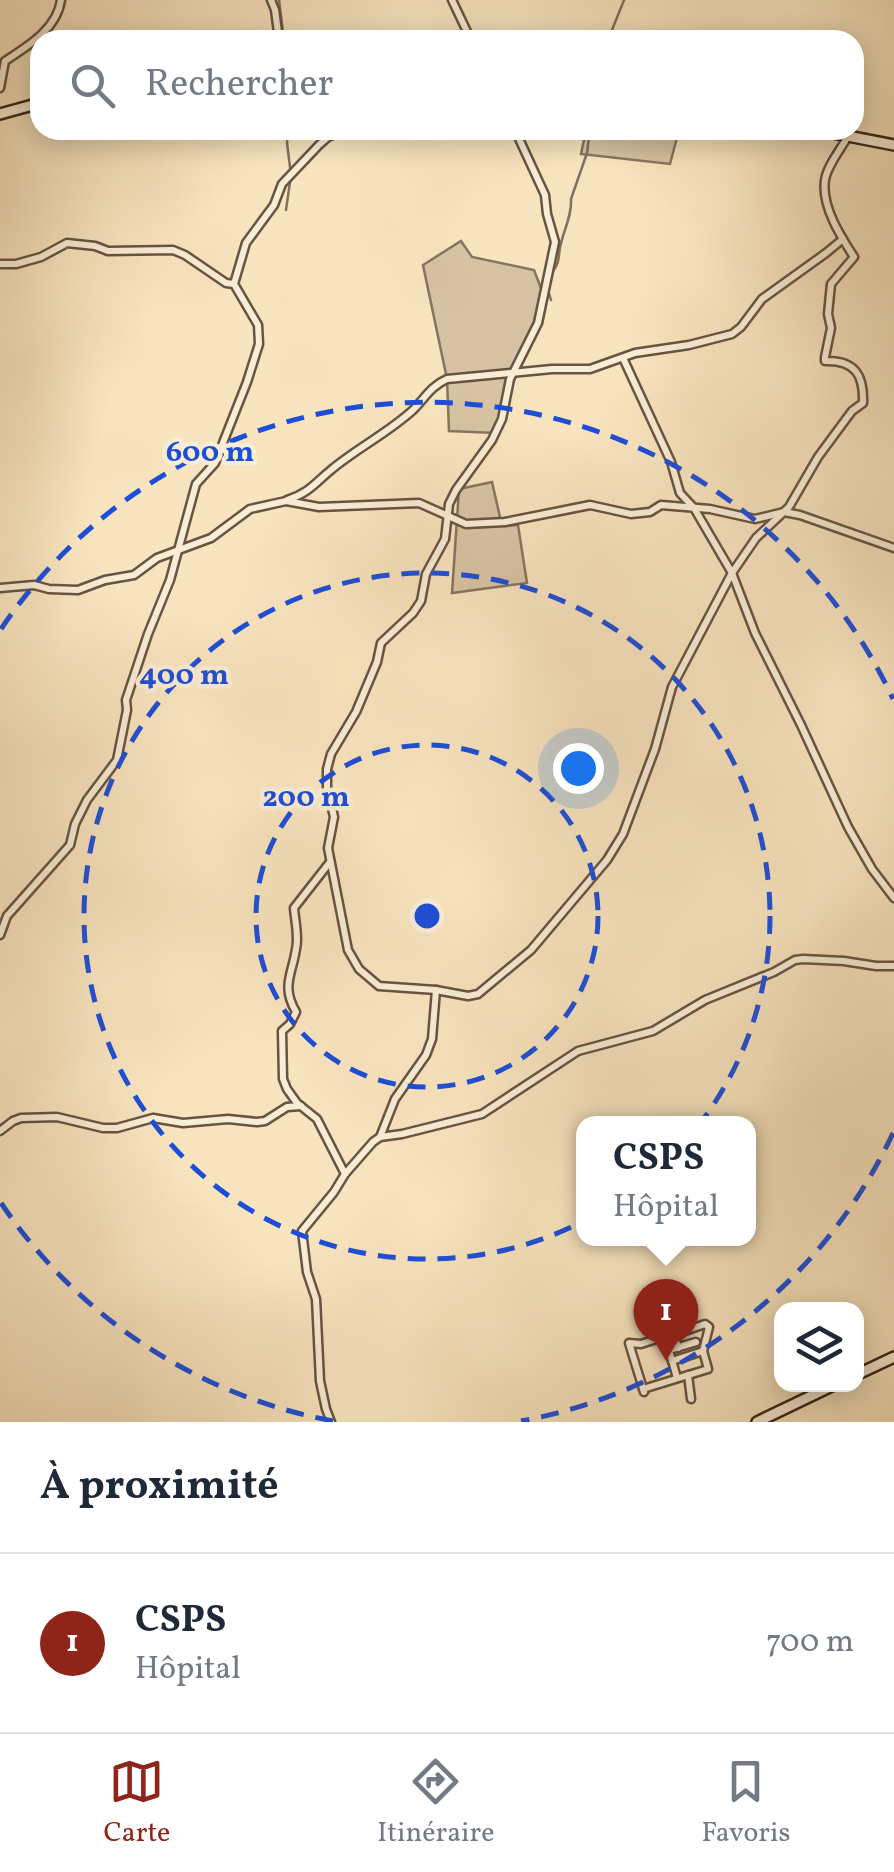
<!DOCTYPE html>
<html lang="fr">
<head>
<meta charset="utf-8">
<style>
	body { margin:0; font-family:Vollkorn,serif; background:#f2f2f3; color:#1f2937 }
	.controls { position:absolute; right:30px; bottom:30px; display:grid; overflow:hidden; border-radius:20px; box-shadow:0 5px 25px #0003 }
	.controls button { width:90px; height:90px; display:grid; place-items:center; padding:0; border:0; border-bottom:2px solid #e0e1e3; background:#fff; color:#1f2937; font:50px sans-serif }
	.you { position:absolute; left:578px; top:768px; width:35px; height:35px; margin:-25px; border:8px solid #fff; border-radius:50%; background:#1a73e8; box-shadow:0 0 0 15px #1a73e833 }
	.badge { display:grid; place-items:center; width:65px; height:65px; border-radius:50%; background:#8f2418; color:#fff; font-size:32px; font-weight:700 }
	.pin { position:absolute; translate:-50% -82px; filter:drop-shadow(0 2px 5px #0008) }
	.pin::after { content:''; position:absolute; top:52px; width:35px; height:30px; background:inherit; clip-path:polygon(0 0,100% 0,50% 100%) }
	.popup { position:absolute; left:576px; top:1116px; width:180px; height:130px; box-sizing:border-box; display:grid; place-content:center; border-radius:20px; background:#fff; filter:drop-shadow(0 2px 8px #0005); font-size:32px; white-space:nowrap; color:#747a83 }
	.popup b { font-size:38px; color:#1f2937 }
	.popup::after { content:''; position:absolute; left:50%; top:100%; margin-left:-20px; border:20px solid transparent; border-top-color:#fff }
	.list { margin:0; padding:0; list-style:none }
	h2 { display:flex; justify-content:space-between; align-items:center; height:130px; margin:0; padding:0 40px; font-size:42px }
	h2 small { font-size:32px; font-weight:400; color:#747a83 }
	.list li { display:grid; grid-template-columns:65px 1fr auto; gap:30px; align-items:center; box-sizing:border-box; height:180px; padding:0 40px; border-top:2px solid #e0e1e3 }
	.list b { display:block; font-size:38px; white-space:nowrap }
	.list p { margin:0; font-size:32px; white-space:nowrap; color:#747a83 }
	.list em { font-size:32px; font-style:normal; color:#747a83 }
	.icon { flex:none; width:55px; height:55px; fill:none; stroke:currentColor; stroke-width:2; stroke-linecap:round; stroke-linejoin:round }
	.map { position:relative; flex:none; width:894px; height:1422px; overflow:hidden }
	.search { position:absolute; background:#fff; box-shadow:0 5px 25px #0003; left:30px; right:30px; top:30px; height:110px; display:flex; align-items:center; gap:25px; box-sizing:border-box; padding:0 35px; border-radius:30px; color:#747a83; font-size:38px }
	.sheet { height:310px; background:#fff }
	nav { display:flex; justify-content:space-around; align-items:center; box-sizing:border-box; height:140px; border-top:2px solid #e0e1e3; background:#fff; font-size:28px; color:#747a83 }
	nav a { display:grid; justify-items:center; gap:5px }
	nav .on { color:#8f2418 }
	.map>svg:first-child { display:block }
	.green { fill:#d7c3a3; stroke:#88745e; stroke-width:2.5 }
	.lines { fill:none; stroke-linecap:round; stroke-linejoin:round }
	.stream { stroke:#84705b; stroke-width:2.5 }
	.street-casing { stroke:#685443; stroke-width:11 }
	.secondary-casing { stroke:#38241a; stroke-width:14 }
	.street { stroke:#faedd5; stroke-width:6 }
	.secondary { stroke:#faedd5; stroke-width:9 }
	.ring { fill:none; stroke:#1d4ed8; stroke-width:5; stroke-dasharray:18 12 }
	.centre { fill:#1d4ed8; stroke:#faedd5; stroke-width:5 }
	.ring-label { font-size:30px; text-anchor:middle; font-weight:bold; fill:#1d4ed8; stroke:#faedd5; stroke-width:9; stroke-linejoin:round; paint-order:stroke }
</style>
</head>
<body>
<div class="map">
<svg width="894" height="1422" viewBox="0 0 894 1422">
	<rect width="100%" height="100%" fill="#f8e4bf"/>
	<filter id="stains"><feTurbulence type="fractalNoise" baseFrequency=".002" numOctaves="4"/><feColorMatrix values="0 0 0 0 .2 0 0 0 0 .09 0 0 0 0 .02 0 0 0 .5 -.17"/></filter>
	<radialGradient id="worn" r=".72"><stop offset=".6" stop-color="#630" stop-opacity="0"/><stop offset="1" stop-color="#630" stop-opacity=".3"/></radialGradient>
	<g class="green">
		<polygon points="586,130 679,130 670,164 581,154"/>
		<polygon points="461,241 472,257 534,270 544,296 538,323 510,379 495,433 449,431 447,379 423,265"/>
		<polygon points="492,482 502,526 518,525 527,583 452,593 459,489"/>
	</g>
	<g class="lines">
		<g class="stream">
			<polyline points="279,0 284,40"/>
			<polyline points="608,40 624,0"/>
			<polyline points="286,210 291,175 287,143 288,130"/>
			<path d="M553 271C560 262 558 258 560 248 563 231 572 217 571 199L587 153 590 130"/>
			<polyline points="547,287 551,300"/>
		</g>
		<defs>
			<g id="street">
				<polyline points="271,0 275,10 279,40"/>
				<polyline points="452,0 471,40"/>
				<path d="M0 88 5 61C28 46 57 29 61 0"/>
				<polyline points="0,264 16,264 41,257 67,243 95,246 108,251 173,250 185,255 226,283 234,284"/>
				<polyline points="623,358 671,462 680,493 694,508 732,573 755,633 801,725 848,827 872,869 894,898"/>
				<path d="M287 500C309 493 315 483 331 470 357 448 388 433 413 410 425 398 431 386 447 379L552 369H590L635 353 689 345 732 334 741 327 762 299 826 253 843 239"/>
				<polyline points="0,588 34,585 49,589 78,590 105,580 134,575 157,558 211,538 250,509 286,501 319,507 419,503 466,524 505,522 590,505 631,514 650,512 661,505 710,509 755,519 784,512 800,515 894,548"/>
				<path d="M330 862 294 908C295 921 299 937 296 949 292 975 281 986 296 1012L290 1024 282 1031 283 1079 287 1089 297 1103 317 1119 345 1174 334 1192 302 1231 307 1272 316 1299 320 1381 326 1409 331 1422"/>
				<polyline points="0,935 7,916 70,845 75,824 87,800 117,760 127,710 126,700 148,634 170,580 196,484 215,463 247,382 259,344 258,325 234,284 246,243 274,205 282,184 319,145 328,137 344,130"/>
				<polyline points="436,990 379,986 359,969 348,950 328,848 334,817 327,787 327,769 331,754 356,712 377,662 381,643 413,613 421,601 426,574 445,539 449,504 456,490 492,440 502,419 510,379 538,323 555,242 547,214 545,195 515,130"/>
				<polyline points="0,1131 13,1121 21,1118 57,1117 103,1128 117,1128 153,1118 183,1123 228,1119 257,1122 265,1121 287,1107 301,1106"/>
				<path d="M380 1137 395 1099 426 1055 432 1039 436 990 468 996 478 994 531 950 607 860 623 834 655 749 672 687 732 573 756 538 789 507 818 457 852 411 863 403C864 375 855 360 825 361V357L831 328 828 314 831 284 854 257C841 237 821 206 825 180 827 166 841 149 848 136"/>
				<polyline points="345,1174 373,1142 380,1137 402,1134 482,1114 578,1051 653,1031 705,1000 774,972 795,960 803,959 844,961 876,966 894,966"/>
				<polyline points="665,1336 677,1378"/>
				<polyline points="675,1336 678,1348"/>
				<polyline points="669,1350 696,1342"/>
				<polyline points="672,1361 703,1351"/>
				<polyline points="688,1375 691,1399"/>
				<polyline points="643,1389 708,1369 703,1351 709,1327 705,1324 679,1333"/>
				<polyline points="644,1392 629,1343 641,1344 669,1335"/>
			</g>
			<g id="secondary">
				<polyline points="0,114 40,103"/>
				<polyline points="817,130 894,145"/>
				<polyline points="856,1375 894,1357"/>
				<polyline points="757,1422 836,1384"/>
			</g>
		</defs>
		<use href="#street" class="street-casing"/>
		<use href="#secondary" class="secondary-casing"/>
		<use href="#street" class="street"/>
		<use href="#secondary" class="secondary"/>
	</g>
	<g class="ring">
		<circle cx="427" cy="916" r="171"/>
		<circle cx="427" cy="916" r="343"/>
		<path d="M893 1133A514 514 0 0 1 521 1421M333 1421A514 514 0 0 1 1 1203M1 629A514 514 0 0 1 893 699"/>
	</g>
	<circle cx="427" cy="916" r="15" class="centre"/>
	<g class="ring-label">
		<text x="210" y="461">600 m</text>
		<text x="184" y="684">400 m</text>
		<text x="306" y="806">200 m</text>
	</g>
	<rect width="100%" height="100%" filter="url(#stains)"/>
	<rect width="100%" height="100%" fill="url(#worn)"/>
</svg>
<div class="controls">
<button><svg class="icon" aria-label="layers" viewBox="0 0 24 24"><path d="M12 4l9 5-9 5-9-5zM3 14l9 5 9-5"/></svg></button>
</div>
<div class="you"></div>
<div class="pin badge" style="left:666px;top:1361px">1</div>
<div class="popup"><b>CSPS</b>Hôpital</div>
<div class="search"><svg class="icon" aria-label="search" viewBox="0 0 24 24"><circle cx="10" cy="10" r="6"/><path d="M15 15l6 6"/></svg>Rechercher</div>
</div>
<section class="sheet">
<h2>À proximité<small></small></h2>
<ul class="list">
<li><span class="badge">1</span><div><b>CSPS</b><p>Hôpital</p></div><em>700 m</em></li>
</ul>
</section>
<nav>
<a class="on"><svg class="icon" aria-label="map" viewBox="0 0 24 24"><path d="M3 6l6-2 6 2 6-2v14l-6 2-6-2-6 2zM9 4v14M15 6v14"/></svg>Carte</a>
<a><svg class="icon" aria-label="directions" viewBox="0 0 24 24"><path d="M12 3l9 9-9 9-9-9zM9 14v-3h6M13 9l2 2-2 2"/></svg>Itinéraire</a>
<a><svg class="icon" aria-label="saved" viewBox="0 0 24 24"><path d="M7 4h10v16l-5-4-5 4z"/></svg>Favoris</a>
</nav>
</body>
</html>
